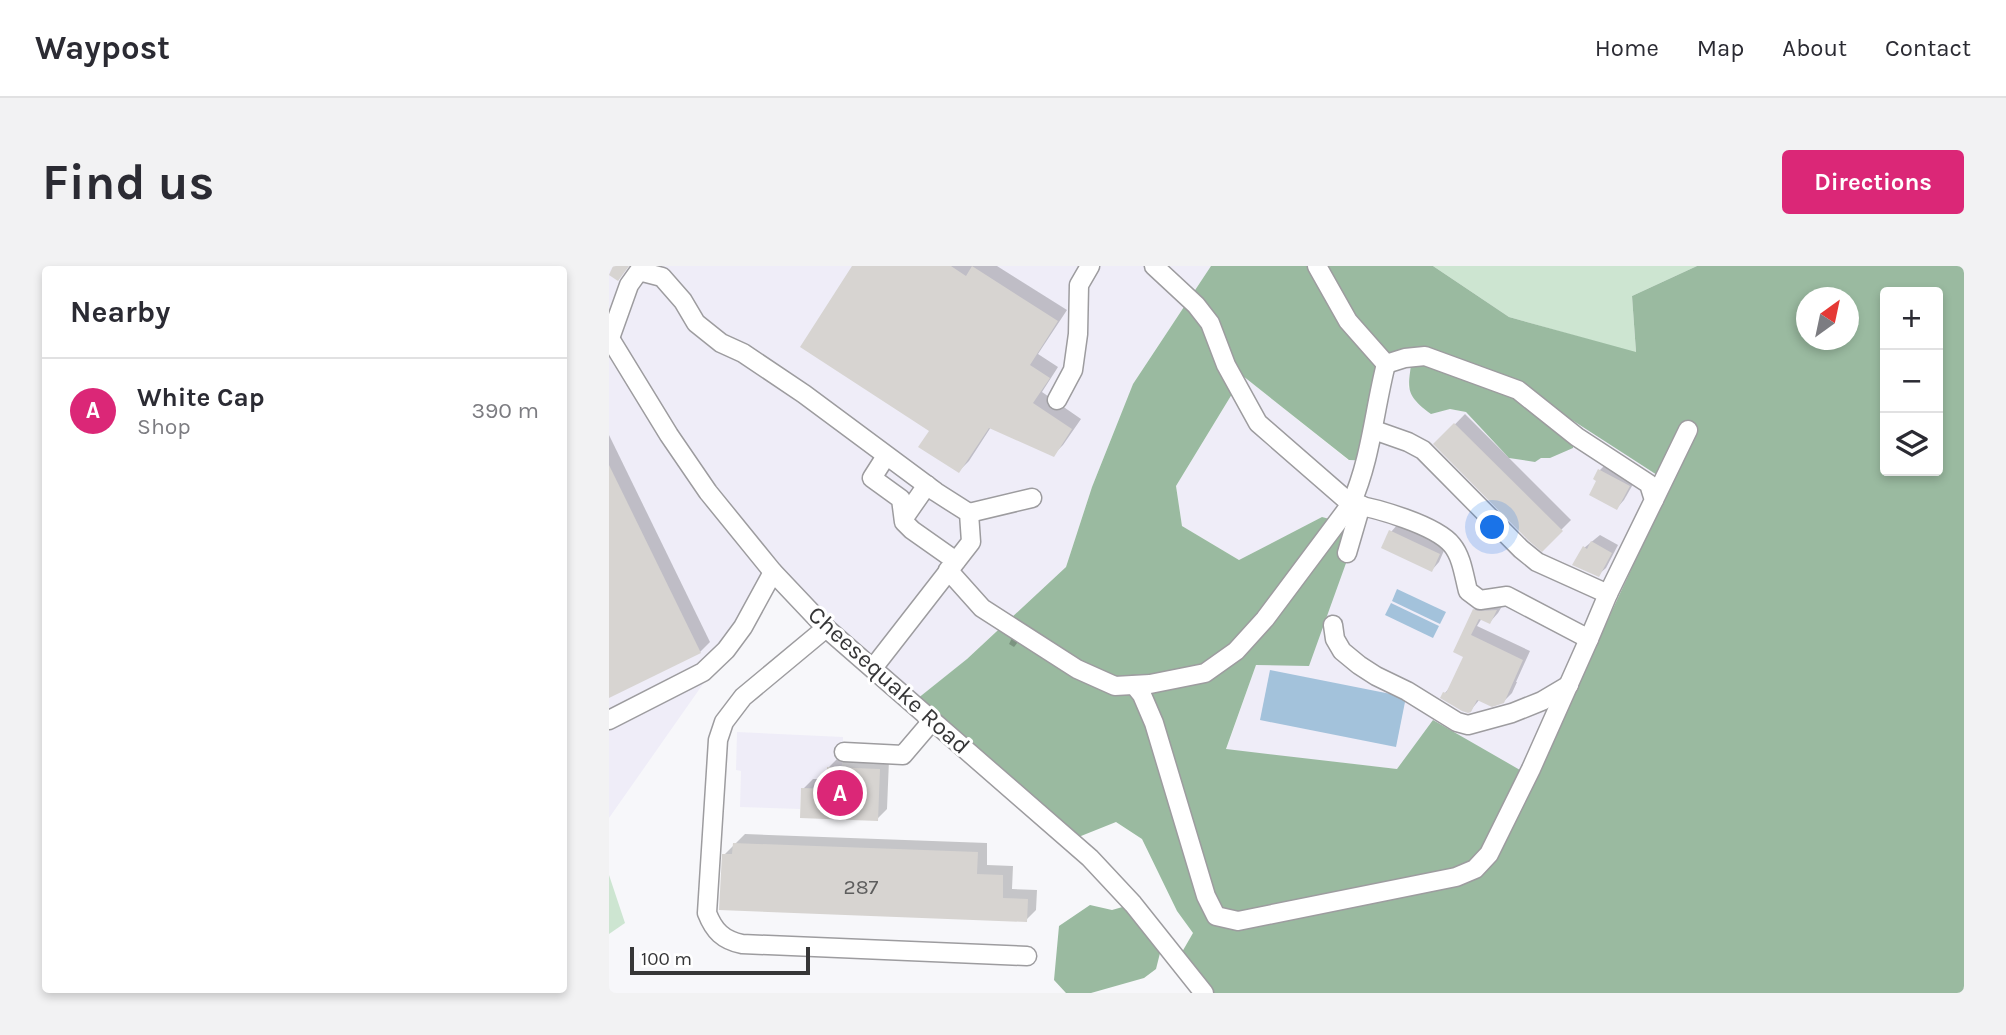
<!DOCTYPE html>
<html lang="en">
<head>
<meta charset="utf-8">
<style>
	body { margin:0; font-family:Karla,sans-serif; background:#f2f2f3; color:#2b2b33 }
	.controls { position:absolute; right:21px; top:21px; display:grid; overflow:hidden; border-radius:7px; box-shadow:0 4px 10px #0003 }
	.controls button { width:63px; height:63px; display:grid; place-items:center; padding:0; border:0; border-bottom:2px solid #e1e1e2; background:#fff; color:#2b2b33; font:35px sans-serif }
	.compass { position:absolute; left:1187px; top:21px; width:63px; height:63px; border-radius:50%; background:#fff; box-shadow:0 4px 10px #0003; rotate:33deg }
	.scale { position:absolute; left:21px; bottom:18px; width:180px; box-sizing:border-box; padding-left:7px; border:4px solid #363637; border-top:0; font-size:19px; line-height:24px; white-space:nowrap; color:#363637; -webkit-text-stroke:5px #fff; paint-order:stroke }
	.you { position:absolute; left:884px; top:262px; width:24px; height:24px; margin:-18px; border:5px solid #fff; border-radius:50%; background:#1a73e8; box-shadow:0 0 0 10px #1a73e833 }
	.badge { display:grid; place-items:center; width:46px; height:46px; border-radius:50%; background:#db2777; color:#fff; font-size:23px; font-weight:700 }
	.pin { position:absolute; translate:-50% -50%; border:4px solid #fff; box-shadow:0 2px 7px #0006 }
	.list { margin:0; padding:0; list-style:none }
	h2 { display:flex; justify-content:space-between; align-items:center; height:91px; margin:0; padding:0 28px; font-size:30px }
	h2 small { font-size:23px; font-weight:400; color:#7c7c81 }
	.list li { display:grid; grid-template-columns:46px 1fr auto; gap:21px; align-items:center; box-sizing:border-box; height:105px; padding:0 28px; border-top:2px solid #e1e1e2 }
	.list b { display:block; font-size:26px; white-space:nowrap }
	.list p { margin:0; font-size:23px; white-space:nowrap; color:#7c7c81 }
	.list em { font-size:23px; font-style:normal; color:#7c7c81 }
	.icon { flex:none; width:38px; height:38px; fill:none; stroke:currentColor; stroke-width:2; stroke-linecap:round; stroke-linejoin:round }
	.map { position:relative; flex:none; width:1355px; height:727px; overflow:hidden; border-radius:7px }
	header { display:flex; align-items:center; gap:42px; box-sizing:border-box; height:98px; padding:0 35px; background:#fff; border-bottom:2px solid #e1e1e2 }
	header strong { font-size:33px }
	nav { display:flex; gap:38px; margin-inline-start:auto; font-size:24px }
	.intro { display:flex; align-items:center; justify-content:space-between; box-sizing:border-box; height:168px; padding:0 42px }
	h1 { margin:0; font-size:49px }
	.button { padding:18px 32px; border-radius:7px; background:#db2777; color:#fff; font-size:24px; font-weight:700 }
	main { display:flex; gap:42px; padding:0 42px }
	aside { flex:1; background:#fff; border-radius:7px; box-shadow:0 4px 10px #0003 }
	.map>svg:first-child { display:block }
	.built { fill:#efedf8 }
	.green { fill:#cde5d1 }
	.forest { fill:#9abaa0; fill-rule:evenodd }
	.water { fill:#a3c2db }
	.shadow { fill:#0003 }
	.building { fill:#d7d4d1 }
	.lines { fill:none; stroke-linecap:round; stroke-linejoin:round }
	.minor-casing { stroke:#9d9c9f; stroke-width:21 }
	.minor { stroke:#fff; stroke-width:18 }
	.labels { text-anchor:middle; dominant-baseline:central; stroke-width:6; stroke-linejoin:round; paint-order:stroke }
	.number-label { font-size:21px; fill:#5e5e5e }
	.street-label { font-size:24px; fill:#363637; stroke:#fff }
</style>
</head>
<body>
<header>
<strong>Waypost</strong>
<nav><a>Home</a><a>Map</a><a>About</a><a>Contact</a></nav>
</header>
<div class="intro"><h1>Find us</h1><a class="button">Directions</a></div>
<main>
<aside>
<h2>Nearby<small></small></h2>
<ul class="list">
<li><span class="badge">A</span><div><b>White Cap</b><p>Shop</p></div><em>390 m</em></li>
</ul>
</aside>
<div class="map">
<svg width="1355" height="727" viewBox="0 0 1355 727">
	<rect width="100%" height="100%" fill="#f7f7fa"/>
	<g class="built">
		<polygon points="0,0 602,0 524,118 483,221 457,301 358,393 303,437 164,307 134,361 0,552"/>
		<polygon points="804,91 799,121 822,147 841,143 857,146 900,192 941,192 962,153 1062,218 925,512 788,503 617,484 647,399 713,251 630,294 573,260 567,220 634,110 739,194 765,164 777,98"/>
		<polygon points="128,466 234,471 233,499 231,501 218,501 217,523 192,522 191,543 131,541 132,505 127,504"/>
	</g>
	<g class="green">
		<polygon points="824,0 1088,0 1023,30 1027,87 900,51"/>
		<polygon points="0,609 16,657 0,668"/>
	</g>
	<g class="forest">
		<path d="M602 0H824L900 51 1027 86 1023 30 1088 0H1355V727H595L569 693 584 667 568 645 533 573 507 556 462 574 303 437 358 393 457 301 483 221 524 118ZM1276 26H1329V205H1276ZM1198 32H1240V74H1198ZM803 92C799 123 795 128 822 148L841 143 857 146 900 192 926 196 932 192H941L964 182 963 154 1062 218 925 512 824 454 788 503 617 483 647 399 700 400 750 261 713 251 630 294 573 260 567 220 634 110 740 194 765 195 773 173 771 121 776 98Z"/>
		<polygon points="524,638 554,675 547,703 535,712 482,727 457,727 445,714 450,660 481,639 503,644"/>
	</g>
	<g class="water">
		<polygon points="788,323 837,346 831,358 783,335"/>
		<polygon points="782,337 830,360 824,372 776,349"/>
		<polygon points="661,404 797,431 787,481 651,454"/>
	</g>
	<g class="shadow">
		<polygon points="245,0 388,0 458,44 429,88 449,101 433,126 472,153 454,179 444,189 382,161 360,195 350,205 323,165"/>
		<polygon points="856,148 962,254 933,283 827,178"/>
		<polygon points="0,169 101,376 91,386 0,430"/>
		<polygon points="998,197 1027,213 1015,234 1008,242 990,215 991,204"/>
		<polygon points="789,258 837,280 830,296 823,304 782,266"/>
		<polygon points="991,269 1009,279 997,302 989,309 975,282"/>
		<polygon points="874,335 895,337 889,347 881,356 873,352 868,360 921,385 907,416 908,416 903,427 894,436 871,433 861,445 836,427 842,420 856,390 865,344"/>
		<polygon points="403,372 409,376 405,381 400,378"/>
		<polygon points="230,491 280,494 278,543 268,553 194,523 204,513 219,513 220,501"/>
		<polygon points="136,568 378,577 378,599 404,600 403,623 428,624 427,644 417,654 115,589"/>
	</g>
	<g class="building">
		<polygon points="4,0 20,0 9,15 0,9"/>
		<polygon points="243,0 342,0 357,10 363,0 449,55 421,99 441,112 424,137 463,163 445,191 380,162 350,207 309,181 320,165 191,81"/>
		<polygon points="845,157 954,265 933,286 920,275 824,178"/>
		<polygon points="0,199 92,387 0,432"/>
		<polygon points="989,203 1021,220 1008,244 980,229 987,215 984,213"/>
		<polygon points="780,264 831,288 823,306 772,282"/>
		<polygon points="982,275 1003,287 990,311 963,299 974,280 978,283"/>
		<polygon points="864,343 869,345 888,344 881,358 870,353 862,369 858,367 914,394 895,437 883,441 868,434 862,446 859,447 853,445 831,432 834,426 837,427 854,391 844,386"/>
		<polygon points="218,501 271,503 269,555 191,552 192,522 217,523"/>
		<polygon points="124,577 369,586 368,608 394,609 394,632 419,633 418,656 110,644 113,588 123,588"/>
	</g>
	<g class="lines">
		<defs>
			<g id="minor">
				<path d="M545 0 587 39 601 57 617 99 649 157 742 238C767 242 827 259 843 279 853 291 855 310 859 325L871 334 898 330 980 373 999 328 1045 234 1040 218 968 171 909 124 816 90 796 92 777 98"/>
				<polyline points="0,71 60,169 99,226 164,306 217,362 481,592 524,638 595,727"/>
				<polyline points="0,75 20,19 30,5 53,11 74,35 87,57 112,77 134,87 195,128 327,226 360,247 362,276 264,402"/>
				<polyline points="448,134 464,104 469,68 470,19 481,0"/>
				<polyline points="765,164 799,176 814,184 912,283 928,296 999,328"/>
				<polyline points="277,190 263,212 292,233 295,256 303,264 347,295"/>
				<polyline points="1045,234 1079,164"/>
				<polyline points="360,247 423,232"/>
				<polyline points="295,252 318,219"/>
				<polyline points="738,287 752,239"/>
				<path d="M339 304 373 342 468 403 506 420 541 418 596 407 627 385 656 353 742 238C762 193 765 145 777 98L739 55 708 0"/>
				<polyline points="724,359 726,373 733,385 750,399 767,410 798,425 848,456 859,459 903,447 933,435 960,419"/>
				<path d="M217 362 134 431 115 456 109 474 98 647C105 665 114 674 133 678L418 690"/>
				<polyline points="525,419 533,429 545,457 597,630 607,650 629,655 847,611 866,603 880,588 922,503 980,373"/>
				<polyline points="0,454 94,406 117,384 134,361 164,306"/>
				<polyline points="235,486 294,489 323,455"/>
			</g>
		</defs>
		<use href="#minor" class="minor-casing"/>
		<use href="#minor" class="minor"/>
	</g>
	<g class="labels">
		<g class="number-label">
			<text x="252" y="621">287</text>
		</g>
		<g class="street-label">
			<text transform="translate(280 414) rotate(42)">Cheesequake Road</text>
		</g>
	</g>
</svg>
<div class="controls">
<button>+</button>
<button>−</button>
<button><svg class="icon" aria-label="layers" viewBox="0 0 24 24"><path d="M12 4l9 5-9 5-9-5zM3 14l9 5 9-5"/></svg></button>
</div>
<svg class="compass" viewBox="-18 -18 36 36"><path d="M0-13l5 13h-10z" fill="#e53935"/><path d="M0 13l5-13h-10z" fill="#7c7c81"/></svg>
<div class="scale">100 m</div>
<div class="you"></div>
<div class="pin badge" style="left:231px;top:527px">A</div>
</div>
</main>
</body>
</html>
